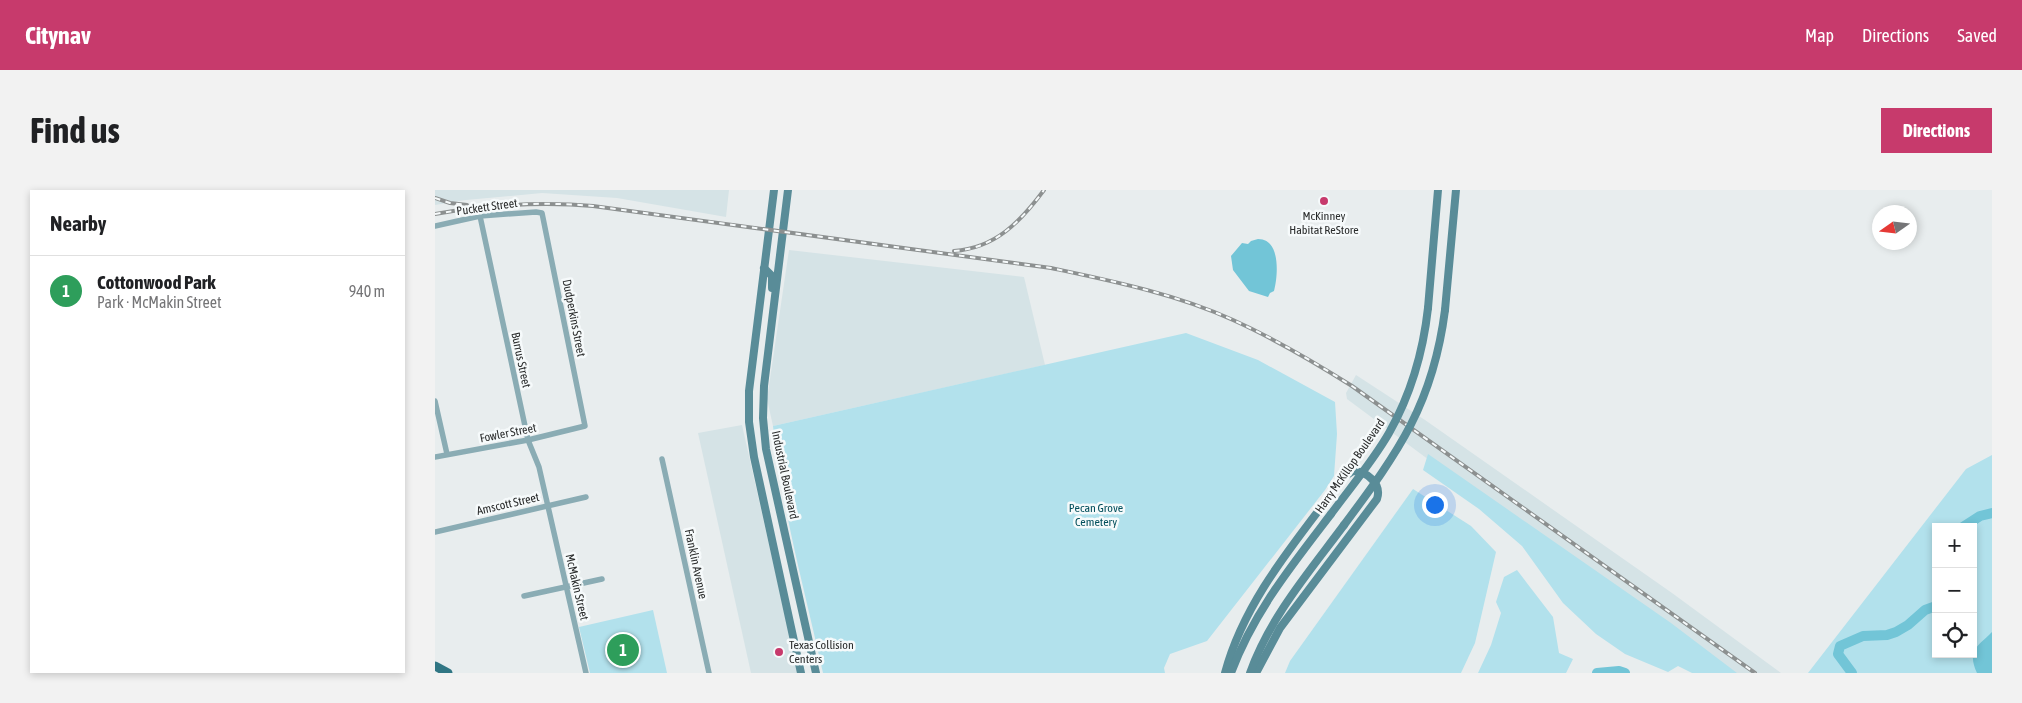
<!DOCTYPE html>
<html lang="en">
<head>
<meta charset="utf-8">
<style>
	body { margin:0; font-family:"Asap Condensed",sans-serif; background:#f2f2f2; color:#202124 }
	.controls { position:absolute; right:15px; bottom:15px; display:grid; overflow:hidden; border-radius:0px; box-shadow:0 2px 8px #0003 }
	.controls button { width:45px; height:45px; display:grid; place-items:center; padding:0; border:0; border-bottom:1px solid #e0e0e0; background:#fff; color:#202124; font:25px sans-serif }
	.compass { position:absolute; left:1437px; top:15px; width:45px; height:45px; border-radius:50%; background:#fff; box-shadow:0 2px 8px #0003; rotate:256deg }
	.you { position:absolute; left:999px; top:314px; width:18px; height:18px; margin:-12px; border:4px solid #fff; border-radius:50%; background:#1a73e8; box-shadow:0 0 0 8px #1a73e833 }
	.badge { display:grid; place-items:center; width:32px; height:32px; border-radius:50%; background:#c73a6c; color:#fff; font-size:16px; font-weight:700 }
	.pin { position:absolute; translate:-50% -50%; border:2px solid #fff; box-shadow:0 1px 5px #0006 }
	.list { margin:0; padding:0; list-style:none }
	h2 { display:flex; justify-content:space-between; align-items:center; height:65px; margin:0; padding:0 20px; font-size:21px }
	h2 small { font-size:16px; font-weight:400; color:#757577 }
	.list li { display:grid; grid-template-columns:32px 1fr auto; gap:15px; align-items:center; box-sizing:border-box; height:70px; padding:0 20px; border-top:1px solid #e0e0e0 }
	.list b { display:block; font-size:19px; white-space:nowrap }
	.list p { margin:0; font-size:16px; white-space:nowrap; color:#757577 }
	.list em { font-size:16px; font-style:normal; color:#757577 }
	.icon { flex:none; width:28px; height:28px; fill:none; stroke:currentColor; stroke-width:2; stroke-linecap:round; stroke-linejoin:round }
	.map { position:relative; flex:none; width:1557px; height:483px; overflow:hidden; border-radius:0px }
	header { display:flex; align-items:center; gap:30px; box-sizing:border-box; height:70px; padding:0 25px; background:#c73a6c; color:#fff }
	header strong { font-size:24px }
	nav { display:flex; gap:28px; margin-inline-start:auto; font-size:18px }
	.intro { display:flex; align-items:center; justify-content:space-between; box-sizing:border-box; height:120px; padding:0 30px }
	h1 { margin:0; font-size:35px }
	.button { padding:12px 22px; border-radius:0px; background:#c73a6c; color:#fff; font-size:18px; font-weight:700 }
	main { display:flex; gap:30px; padding:0 30px }
	aside { flex:1; background:#fff; border-radius:0px; box-shadow:0 2px 8px #0003 }
	.map>svg:first-child { display:block }
	.built { fill:#d5e3e6 }
	.green { fill:#b2e1ec; fill-rule:evenodd }
	.water { fill:#72c5d7 }
	.lines { fill:none; stroke-linecap:round; stroke-linejoin:round }
	.river { stroke:#72c5d7; stroke-width:10 }
	.minor { stroke:#8aacb4; stroke-width:5.5 }
	.secondary { stroke:#598c98; stroke-width:8 }
	.primary { stroke:#307684; stroke-width:9 }
	.rail-casing { stroke:#8c9090; stroke-width:4 }
	.rail { stroke:#f6fafb; stroke-width:2; stroke-dasharray:5.5; stroke-linecap:butt }
	.secondary-bridge { stroke:#598c98; stroke-width:8 }
	.poi-dot { fill:#c73a6c; stroke:#f6fafb; stroke-width:2 }
	.labels { text-anchor:middle; dominant-baseline:central; stroke-width:5; stroke-linejoin:round; paint-order:stroke }
	.street-label { font-size:12px; fill:#2a2c2c; stroke:#f6fafb }
	.poi-label { font-size:12px; fill:#2a2c2c; stroke:#f6fafb }
	.park-label { font-size:12px; fill:#004e5b; stroke:#f6fafb }
</style>
</head>
<body>
<header>
<strong>Citynav</strong>
<nav><a>Map</a><a>Directions</a><a>Saved</a></nav>
</header>
<div class="intro"><h1>Find us</h1><a class="button">Directions</a></div>
<main>
<aside>
<h2>Nearby<small></small></h2>
<ul class="list">
<li><span class="badge" style="background:#2e9e5b">1</span><div><b>Cottonwood Park</b><p>Park · McMakin Street</p></div><em>940 m</em></li>
</ul>
</aside>
<div class="map">
<svg width="1557" height="483" viewBox="0 0 1557 483">
	<rect width="100%" height="100%" fill="#e8edee"/>
	<g class="built">
		<polygon points="0,0 294,0 291,27 182,8 107,3 31,10 0,15"/>
		<polygon points="354,60 589,87 610,175 338,236 332,209"/>
		<polygon points="921,185 990,230 1237,403 1346,483 1289,483 1029,296 912,209 911,203"/>
		<polygon points="307,235 363,483 316,483 263,243"/>
	</g>
	<g class="green">
		<path d="M751 143 823 170 900 212 902 244 899 286 890 300 772 451 735 464 729 478 730 483H388C370 401 347 320 338 236Z"/>
		<polygon points="993,264 1236,433 1302,483 1257,483 1243,476 1233,482 1190,464 1161,444 1128,413 1087,356 1044,319 988,280"/>
		<path d="M1557 265V483H1373L1531 279ZM1501 337H1538V464H1501Z"/>
		<polygon points="978,299 1036,336 1061,362 1040,453 1026,483 850,483 855,471"/>
		<polygon points="1082,380 1118,427 1124,463 1138,469 1131,483 1043,483 1056,455 1066,423 1061,412 1069,387"/>
		<polygon points="218,420 232,483 155,483 144,437"/>
	</g>
	<g class="water">
		<path d="M823 49C846 49 843 86 839 101L835 103 833 107 814 101 798 80 796 66 807 53 813 54 816 51Z"/>
		<path d="M1557 442V483H1542C1532 460 1542 457 1557 442Z"/>
	</g>
	<g class="lines">
		<g class="river">
			<polyline points="1528,337 1545,326 1557,323"/>
			<polyline points="1162,483 1184,481 1190,483"/>
			<polyline points="1417,483 1403,464 1405,456 1428,446 1452,445 1461,442 1473,435 1490,420 1501,416"/>
		</g>
		<g class="minor">
			<polyline points="45,26 93,250 104,277 151,483"/>
			<polyline points="0,36 45,26 101,22 107,23 150,236 93,250 0,267"/>
			<polyline points="0,211 12,264"/>
			<polyline points="227,269 274,483"/>
			<polyline points="0,342 151,307"/>
			<polyline points="89,406 167,389"/>
		</g>
		<g class="secondary">
			<polyline points="339,0 314,201 314,232 319,267 366,483"/>
			<polyline points="353,0 329,196 328,228 331,259 381,483"/>
			<polyline points="329,78 337,86 337,98"/>
			<polyline points="993,118 1003,0"/>
			<polyline points="1010,120 1021,0"/>
			<path d="M790 483C810 408 864 348 909 287L918 281C932 281 947 294 942 309L845 438 821 483"/>
			<path d="M796 483C818 423 857 375 896 324"/>
			<path d="M815 483C835 427 874 382 909 335"/>
		</g>
		<polyline class="primary" points="0,476 13,483"/>
		<defs>
			<g id="rail">
				<polyline points="0,8 15,13 32,15"/>
				<path d="M0 24C53 15 104 11 158 16L616 78C677 91 741 104 798 130 840 149 879 172 917 196L1320 483"/>
				<path d="M519 61C561 58 586 31 609 0"/>
			</g>
		</defs>
		<use href="#rail" class="rail-casing"/>
		<use href="#rail" class="rail"/>
		<g class="secondary-bridge">
			<path d="M896 324C915 298 938 271 954 243 976 204 988 163 993 118"/>
			<path d="M909 335C964 261 998 214 1010 120"/>
		</g>
	</g>
	<g class="poi-dot">
		<circle cx="889" cy="11" r="5"/>
		<circle cx="344" cy="462" r="5"/>
	</g>
	<g class="labels">
		<g class="street-label">
			<text transform="translate(52 17) rotate(-8)">Puckett Street</text>
			<text transform="translate(139 128) rotate(79)">Dudperkins Street</text>
			<text transform="translate(86 170) rotate(78)">Burrus Street</text>
			<text transform="translate(73 243) rotate(-11)">Fowler Street</text>
			<text transform="translate(915 276) rotate(-55)">Harry McKillop Boulevard</text>
			<text transform="translate(350 285) rotate(78)">Industrial Boulevard</text>
			<text transform="translate(73 314) rotate(-13)">Amscott Street</text>
			<text transform="translate(261 374) rotate(78)">Franklin Avenue</text>
			<text transform="translate(142 397) rotate(77)">McMakin Street</text>
		</g>
		<g class="poi-label">
			<text x="889" y="26">McKinney<tspan x="889" dy="14">Habitat ReStore</tspan></text>
			<text x="354" y="455" text-anchor="start">Texas Collision<tspan x="354" dy="14">Centers</tspan></text>
		</g>
		<g class="park-label">
			<text x="661" y="318">Pecan Grove<tspan x="661" dy="14">Cemetery</tspan></text>
		</g>
	</g>
</svg>
<div class="controls">
<button>+</button>
<button>−</button>
<button><svg class="icon" aria-label="locate" viewBox="0 0 24 24"><circle cx="12" cy="12" r="6"/><path d="M12 2v4M12 18v4M2 12h4M18 12h4"/></svg></button>
</div>
<svg class="compass" viewBox="-18 -18 36 36"><path d="M0-13l5 13h-10z" fill="#e53935"/><path d="M0 13l5-13h-10z" fill="#757577"/></svg>
<div class="you"></div>
<div class="pin badge" style="left:188px;top:460px;background:#2e9e5b">1</div>
</div>
</main>
</body>
</html>
